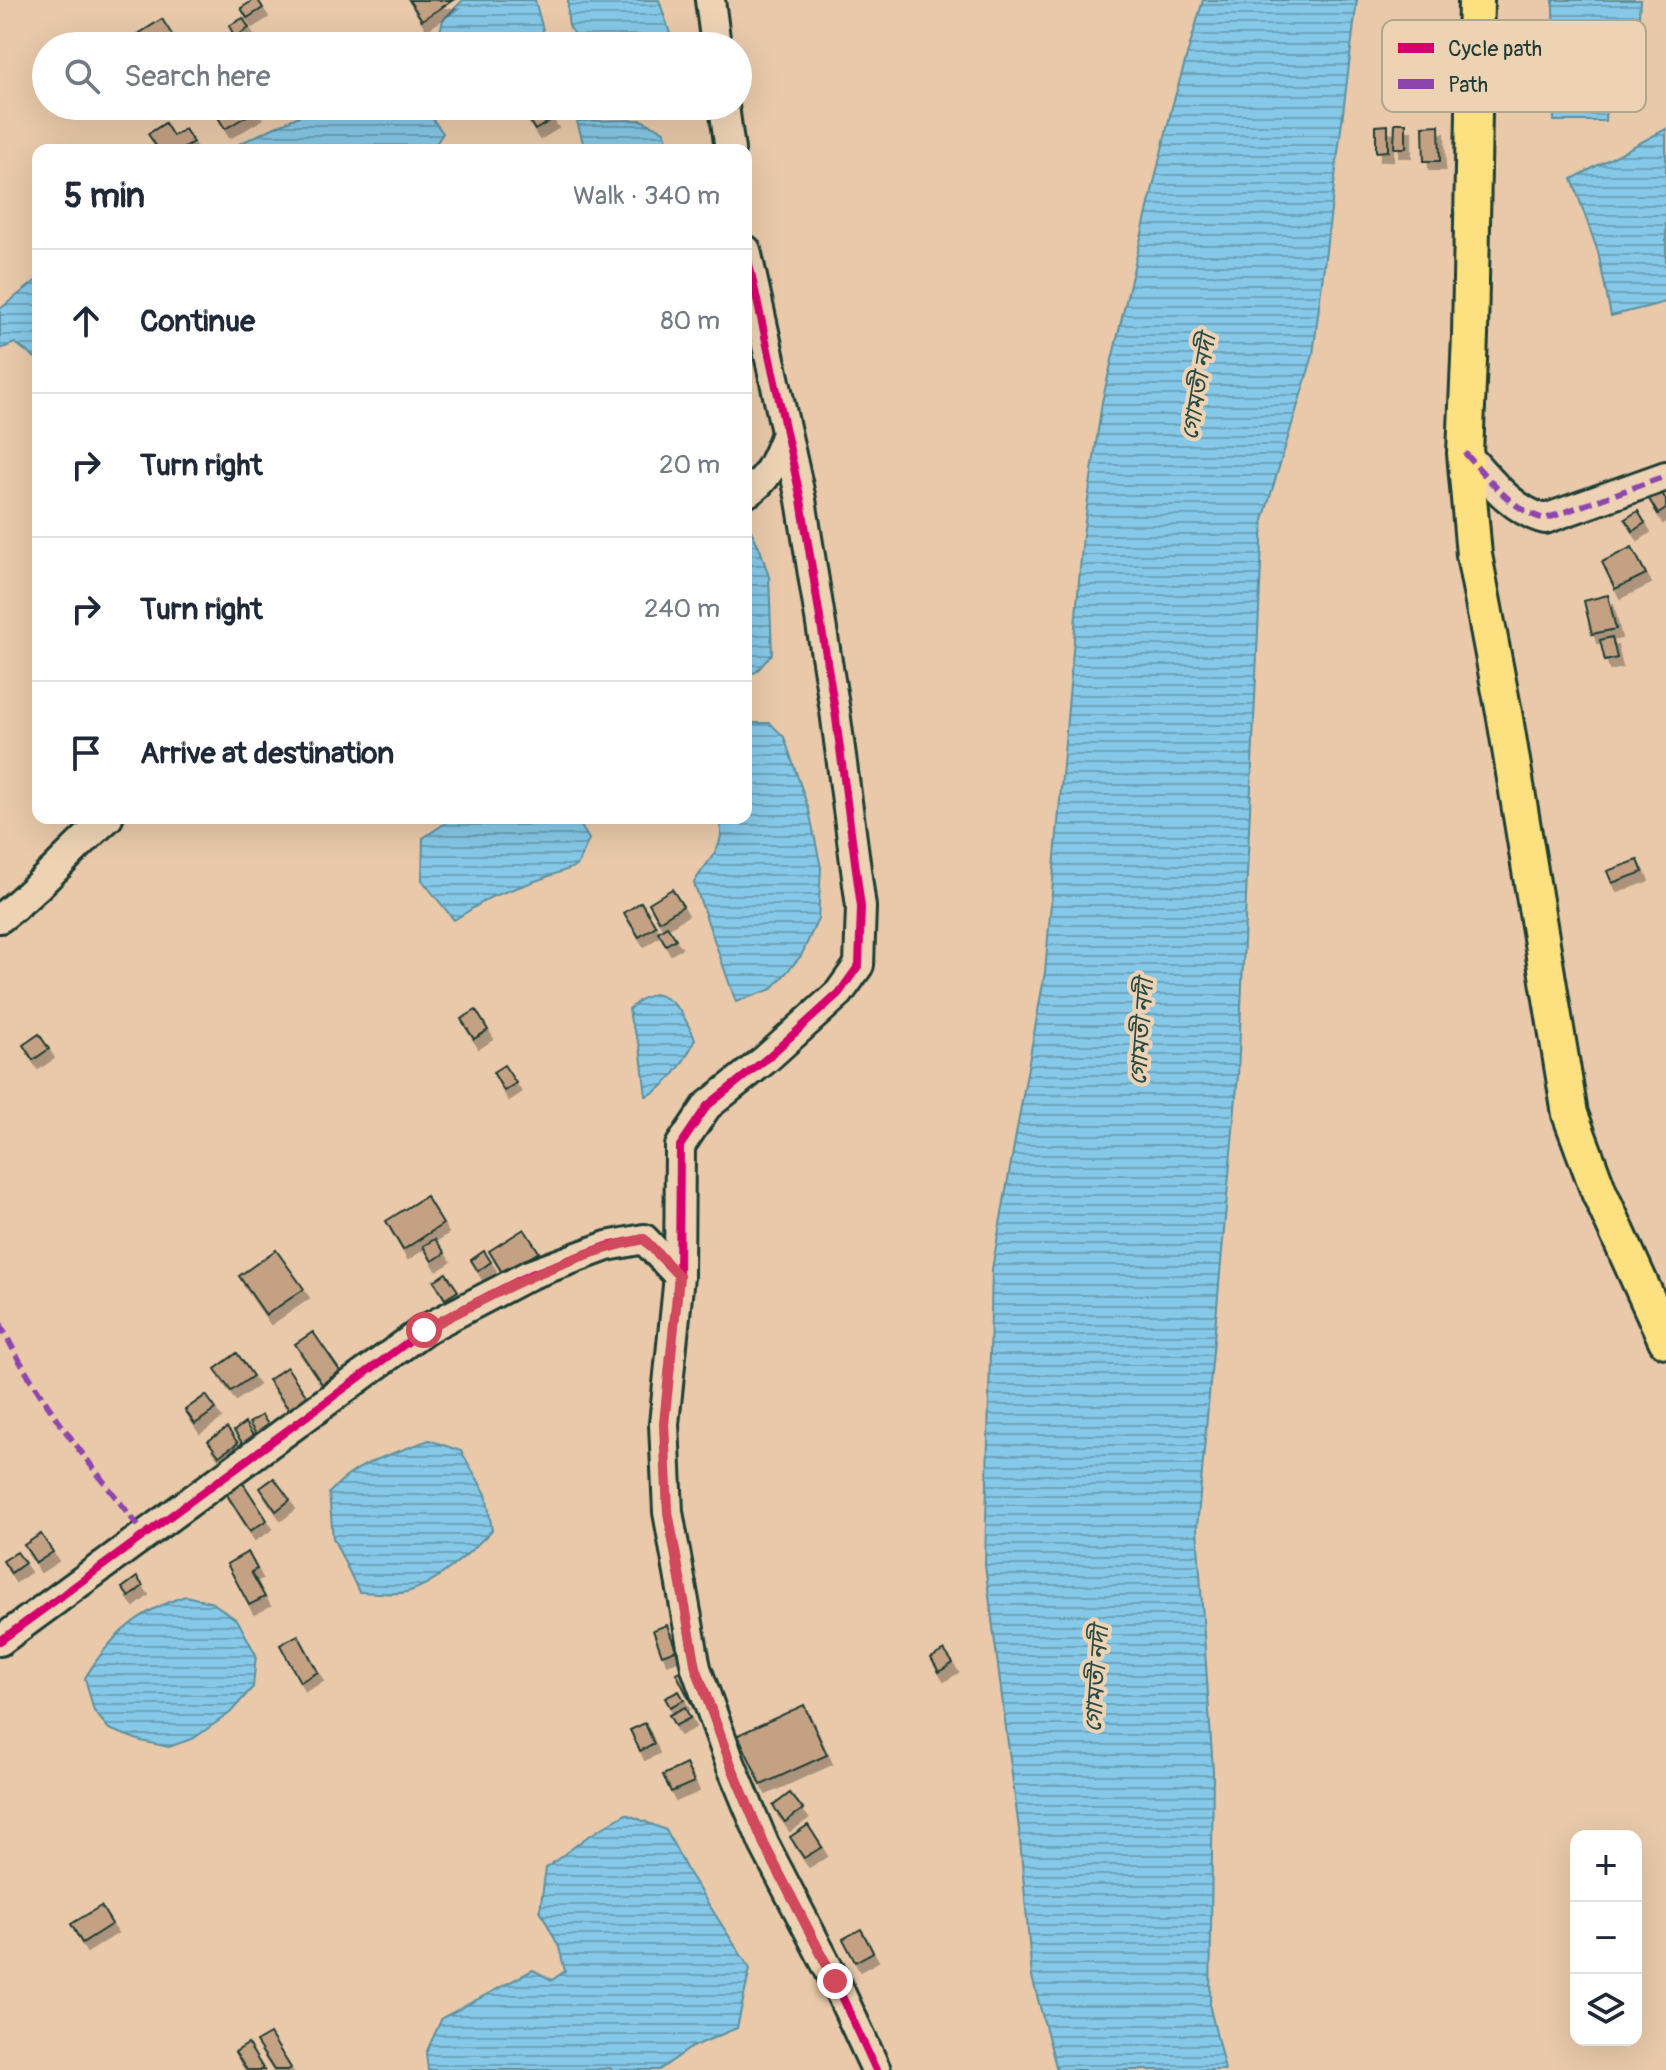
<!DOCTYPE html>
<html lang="en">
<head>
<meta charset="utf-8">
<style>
	body { margin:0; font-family:Pangolin,"Noto Sans Bengali",sans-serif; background:#f6f6f7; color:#1f2937 }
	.controls { position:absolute; right:24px; bottom:24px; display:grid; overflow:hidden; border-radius:16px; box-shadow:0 8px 32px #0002 }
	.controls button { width:72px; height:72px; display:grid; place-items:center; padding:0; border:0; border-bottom:2px solid #e0e1e3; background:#fff; color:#1f2937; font:40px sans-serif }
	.stop { position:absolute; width:24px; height:24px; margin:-18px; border:6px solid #d1495b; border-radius:50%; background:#fff }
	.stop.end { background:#d1495b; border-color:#fff; box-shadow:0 2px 8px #0008 }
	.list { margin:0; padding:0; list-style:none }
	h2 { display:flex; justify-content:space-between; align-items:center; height:104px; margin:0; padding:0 32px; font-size:34px }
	h2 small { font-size:26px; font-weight:400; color:#747a83 }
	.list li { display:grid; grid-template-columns:52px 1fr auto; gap:24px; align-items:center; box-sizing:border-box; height:144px; padding:0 32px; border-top:2px solid #e0e1e3 }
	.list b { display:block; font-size:30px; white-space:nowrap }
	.list em { font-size:26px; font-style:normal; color:#747a83 }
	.icon { flex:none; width:44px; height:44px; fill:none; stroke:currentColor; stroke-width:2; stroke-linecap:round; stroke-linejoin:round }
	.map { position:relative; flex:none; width:1666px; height:2070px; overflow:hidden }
	.search { position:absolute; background:#fff; box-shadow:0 8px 32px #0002; left:32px; top:32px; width:720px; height:88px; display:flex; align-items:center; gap:20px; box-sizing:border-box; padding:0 28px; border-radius:44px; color:#747a83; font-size:30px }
	.panel { position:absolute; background:#fff; box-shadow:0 8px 32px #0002; left:32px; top:144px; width:720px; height:680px; border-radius:16px }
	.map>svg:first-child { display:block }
	.water { fill:url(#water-rules); stroke:#5d909f; stroke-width:2 }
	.building { fill:#c5a184; stroke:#1f3d34; stroke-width:2; filter:url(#shadow) }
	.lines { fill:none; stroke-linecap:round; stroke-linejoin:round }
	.minor-casing { stroke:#1f3d34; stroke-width:34 }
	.major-casing { stroke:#1f3d34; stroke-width:40 }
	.minor { stroke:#edd3b4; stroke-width:28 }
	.major { stroke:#fde080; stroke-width:34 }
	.quiet { stroke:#8e44ad; stroke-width:6; stroke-dasharray:12 6; stroke-linecap:butt }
	.cycleway-casing { stroke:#edd3b4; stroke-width:13 }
	.cycleway { stroke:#d6006c; stroke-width:8 }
	.route { stroke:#d1495b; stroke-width:10 }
	.labels { text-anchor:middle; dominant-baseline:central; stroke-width:8; stroke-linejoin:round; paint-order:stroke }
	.water-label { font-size:24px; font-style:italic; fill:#294b46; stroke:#edd3b4 }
	.key { fill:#edd3b4; stroke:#afa68e; stroke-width:2 }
	.key-label { font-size:22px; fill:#1f3d34 }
</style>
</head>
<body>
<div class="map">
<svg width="1666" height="2070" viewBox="0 0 1666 2070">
	<defs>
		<pattern id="water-rules" width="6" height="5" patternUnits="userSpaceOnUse" patternTransform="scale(2)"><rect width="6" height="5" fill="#86c8e7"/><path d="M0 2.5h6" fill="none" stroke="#6da4bc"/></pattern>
		<filter id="shadow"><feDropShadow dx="5" dy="9" stdDeviation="0" flood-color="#0004"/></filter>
	</defs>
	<rect width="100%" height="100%" fill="#e9c9aa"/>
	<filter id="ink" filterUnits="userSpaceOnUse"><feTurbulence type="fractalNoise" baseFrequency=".0125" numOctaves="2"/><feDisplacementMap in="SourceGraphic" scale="16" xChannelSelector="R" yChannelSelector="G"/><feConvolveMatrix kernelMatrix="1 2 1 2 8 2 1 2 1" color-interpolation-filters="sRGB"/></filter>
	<g filter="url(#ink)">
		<g class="water">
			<polygon points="463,0 535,0 543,30 540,46 436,46 443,20"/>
			<path d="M568 0H659L674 46C649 46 579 55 569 25 567 18 568 8 568 0Z"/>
			<polygon points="1203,0 1357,0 1313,355 1263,520 1238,1075 1197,1528 1213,1771 1210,2008 1225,2070 1057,2070 1032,1977 1019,1829 985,1565 992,1269 1045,972 1083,535 1102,402 1172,107"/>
			<polygon points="1553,0 1640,0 1637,47 1608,71 1605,121 1554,121"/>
			<polygon points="338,106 423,106 443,133 432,150 226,150 301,115"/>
			<polygon points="641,120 664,131 671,150 585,150 577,121"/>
			<polygon points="1666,129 1666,302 1611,316 1598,252 1572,179"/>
			<polygon points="38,279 38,360 15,343 0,349 0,309"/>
			<polygon points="746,520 760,549 769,577 772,654 756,672 746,676"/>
			<path d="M746 723H770L784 737 809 810 821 868 818 919 801 956 772 989 736 1002 694 883C707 859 728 848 719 818H746Z"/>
			<polygon points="453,818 576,818 589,839 577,866 491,897 454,920 422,880 423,838"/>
			<path d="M654 994C677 998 686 1020 695 1039 687 1059 667 1089 646 1096L640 1046 631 1022 629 1009 641 999Z"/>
			<path d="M429 1440 461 1451 486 1494 492 1530C472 1551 438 1582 410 1591 396 1596 374 1592 359 1592L333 1538 329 1493C357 1461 391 1455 429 1440Z"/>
			<path d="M186 1596 213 1603 238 1621 256 1655 253 1687 230 1713 194 1738 169 1747 141 1741 109 1729 94 1711 85 1678C111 1635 138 1611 186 1596Z"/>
			<polygon points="626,1814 666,1830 688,1872 750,1969 737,2028 692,2047 659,2070 613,2070 610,2068 594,2070 428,2070 426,2053 442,2018 533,1970 552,1980 565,1971 559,1947 540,1910 546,1868 587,1837"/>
		</g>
		<g class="building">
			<polygon points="254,0 258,0 263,8 247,18 241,8"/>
			<polygon points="409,0 453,0 422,20"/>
			<polygon points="243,18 249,28 235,37 229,26"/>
			<polygon points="162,19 178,44 174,46 141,46 135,36"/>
			<polygon points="228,106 254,106 257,110 225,129 216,114"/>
			<polygon points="538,106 544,106 553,119 535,130 525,114"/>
			<polygon points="165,123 173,136 185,129 193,142 180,150 159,150 148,134"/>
			<polygon points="1395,123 1406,123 1406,148 1394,148"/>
			<polygon points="1388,125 1388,151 1376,152 1376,126"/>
			<polygon points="1439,125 1440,161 1424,161 1423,126"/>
			<polygon points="1661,491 1666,500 1666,509 1658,514 1649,499"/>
			<polygon points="1638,511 1645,523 1633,531 1625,519"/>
			<polygon points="1632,547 1646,574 1615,589 1602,562"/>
			<polygon points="1608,595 1616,629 1592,634 1584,601"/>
			<polygon points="1612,637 1617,658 1605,661 1600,640"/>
			<polygon points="1638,860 1643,872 1612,883 1607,871"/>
			<polygon points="672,889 683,906 659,921 649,903"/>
			<polygon points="641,902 656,926 639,937 624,913"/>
			<polygon points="667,926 676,939 666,945 658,932"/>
			<polygon points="476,1010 488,1030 474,1039 461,1019"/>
			<polygon points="39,1034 49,1049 33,1060 23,1045"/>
			<polygon points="504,1065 516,1083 504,1091 493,1072"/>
			<polygon points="426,1196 443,1224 403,1250 386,1221"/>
			<polygon points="524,1229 539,1252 503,1274 489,1251"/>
			<polygon points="435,1239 445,1253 432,1261 423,1246"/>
			<polygon points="276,1250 304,1289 266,1315 239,1276"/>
			<polygon points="484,1251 491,1262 478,1271 471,1260"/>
			<polygon points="446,1273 458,1291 445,1299 434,1281"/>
			<polygon points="313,1332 340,1371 322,1384 295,1344"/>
			<polygon points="237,1353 253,1376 231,1391 215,1369"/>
			<polygon points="287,1367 311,1403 293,1415 268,1380"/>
			<polygon points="206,1395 216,1409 195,1424 185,1410"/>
			<polygon points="262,1415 276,1437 263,1445 249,1423"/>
			<polygon points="245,1423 259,1444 248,1451 234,1431"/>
			<polygon points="227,1428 238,1443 219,1456 208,1441"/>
			<polygon points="274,1478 290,1500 276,1511 260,1488"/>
			<polygon points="241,1480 267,1520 250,1531 224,1490"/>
			<polygon points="41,1534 53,1552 36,1563 24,1545"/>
			<polygon points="17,1552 25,1563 11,1573 3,1561"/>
			<polygon points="248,1552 257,1569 251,1572 265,1597 249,1605 227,1564"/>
			<polygon points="137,1577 143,1586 129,1597 122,1588"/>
			<polygon points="667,1625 676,1650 662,1655 653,1630"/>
			<polygon points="298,1635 318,1672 300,1682 280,1645"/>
			<polygon points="944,1650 953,1663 939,1672 931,1658"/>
			<polygon points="689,1666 707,1703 694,1709 676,1673"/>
			<polygon points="679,1691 684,1700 670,1707 665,1698"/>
			<polygon points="804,1705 827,1755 761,1785 738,1735"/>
			<polygon points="685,1707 690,1718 675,1726 669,1715"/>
			<polygon points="645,1723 654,1744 640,1751 630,1730"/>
			<polygon points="686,1764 694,1782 671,1792 663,1775"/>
			<polygon points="790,1793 803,1809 785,1822 773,1806"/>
			<polygon points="808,1825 822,1847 804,1858 790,1837"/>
			<polygon points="101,1906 112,1924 82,1943 71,1924"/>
			<polygon points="861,1929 873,1952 855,1962 843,1939"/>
			<polygon points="270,2034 291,2068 288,2070 274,2070 256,2042"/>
			<polygon points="248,2044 264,2070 247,2070 235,2052"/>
		</g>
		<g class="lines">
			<defs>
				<g id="minor">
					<polyline points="710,0 716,46"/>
					<polyline points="724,106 730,150"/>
					<polyline points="746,250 801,500 835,711 861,907 859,965 839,993 766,1059 707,1106 680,1146 679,1276 664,1424 668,1512 696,1668 731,1765 764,1844 835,1981 876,2070"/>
					<path d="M1465 453C1487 477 1512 511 1545 519L1666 476"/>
					<path d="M746 493C769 481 777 456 786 434"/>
					<path d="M0 918C39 889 71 850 108 818"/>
					<polyline points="0,1641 424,1330 529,1275 607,1246 644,1239 679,1276"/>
				</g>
				<polyline id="major" points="1476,0 1470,336 1465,453 1474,555 1505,718 1570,1114 1599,1192 1666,1340"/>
			</defs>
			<use href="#minor" class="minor-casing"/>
			<use href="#major" class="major-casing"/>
			<use href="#minor" class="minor"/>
			<use href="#major" class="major"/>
			<g class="quiet">
				<path d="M1465 453C1487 477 1512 511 1545 519L1666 476"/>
				<path d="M0 1323C36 1400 94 1468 145 1535"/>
			</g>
			<defs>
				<g id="cycleway">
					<polyline points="746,250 801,500 835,711 861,907 859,965 839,993 766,1059 707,1106 680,1146 679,1276 664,1424 668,1512 696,1668 731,1765 764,1844 835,1981 876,2070"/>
					<polyline points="0,1641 424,1330 529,1275 607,1246 644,1239 679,1276"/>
				</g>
			</defs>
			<use href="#cycleway" class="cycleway-casing"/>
			<use href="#cycleway" class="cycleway"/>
		</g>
	</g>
	<g class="lines" filter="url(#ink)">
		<path class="route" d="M424 1330C495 1293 564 1255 644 1239L679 1276 664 1424 668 1512 696 1668 731 1765 764 1844 835 1981"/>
	</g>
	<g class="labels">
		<g class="water-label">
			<text transform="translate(1199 387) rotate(-80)">গোমতী নদী</text>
			<text transform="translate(1142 1032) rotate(-86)">গোমতী নদী</text>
			<text transform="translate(1097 1679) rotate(-86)">গোমতী নদী</text>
		</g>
	</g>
	<rect x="1382" y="20" width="264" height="92" rx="12" class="key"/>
	<rect x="1398" y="43" width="36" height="10" fill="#d6006c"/>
	<rect x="1398" y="79" width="36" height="10" fill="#8e44ad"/>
	<g class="key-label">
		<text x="1448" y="56">Cycle path</text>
		<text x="1448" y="92">Path</text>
	</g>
</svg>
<div class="controls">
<button>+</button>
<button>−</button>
<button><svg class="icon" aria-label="layers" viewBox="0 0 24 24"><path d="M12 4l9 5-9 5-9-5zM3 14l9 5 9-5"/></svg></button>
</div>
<div class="stop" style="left:424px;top:1330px"></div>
<div class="stop end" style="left:835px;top:1981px"></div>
<div class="search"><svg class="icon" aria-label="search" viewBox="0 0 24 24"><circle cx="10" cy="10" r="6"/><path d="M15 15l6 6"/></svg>Search here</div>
<section class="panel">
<h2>5 min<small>Walk · 340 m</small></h2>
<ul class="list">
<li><svg class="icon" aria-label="ahead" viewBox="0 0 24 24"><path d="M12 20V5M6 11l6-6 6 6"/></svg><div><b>Continue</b></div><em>80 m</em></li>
<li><svg class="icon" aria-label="right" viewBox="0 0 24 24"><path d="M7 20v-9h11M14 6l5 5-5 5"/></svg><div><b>Turn right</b></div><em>20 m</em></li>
<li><svg class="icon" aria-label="right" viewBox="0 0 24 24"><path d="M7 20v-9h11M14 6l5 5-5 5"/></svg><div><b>Turn right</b></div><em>240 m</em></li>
<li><svg class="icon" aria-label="arrive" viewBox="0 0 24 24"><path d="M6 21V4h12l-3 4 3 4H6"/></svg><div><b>Arrive at destination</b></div></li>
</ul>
</section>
</div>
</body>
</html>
